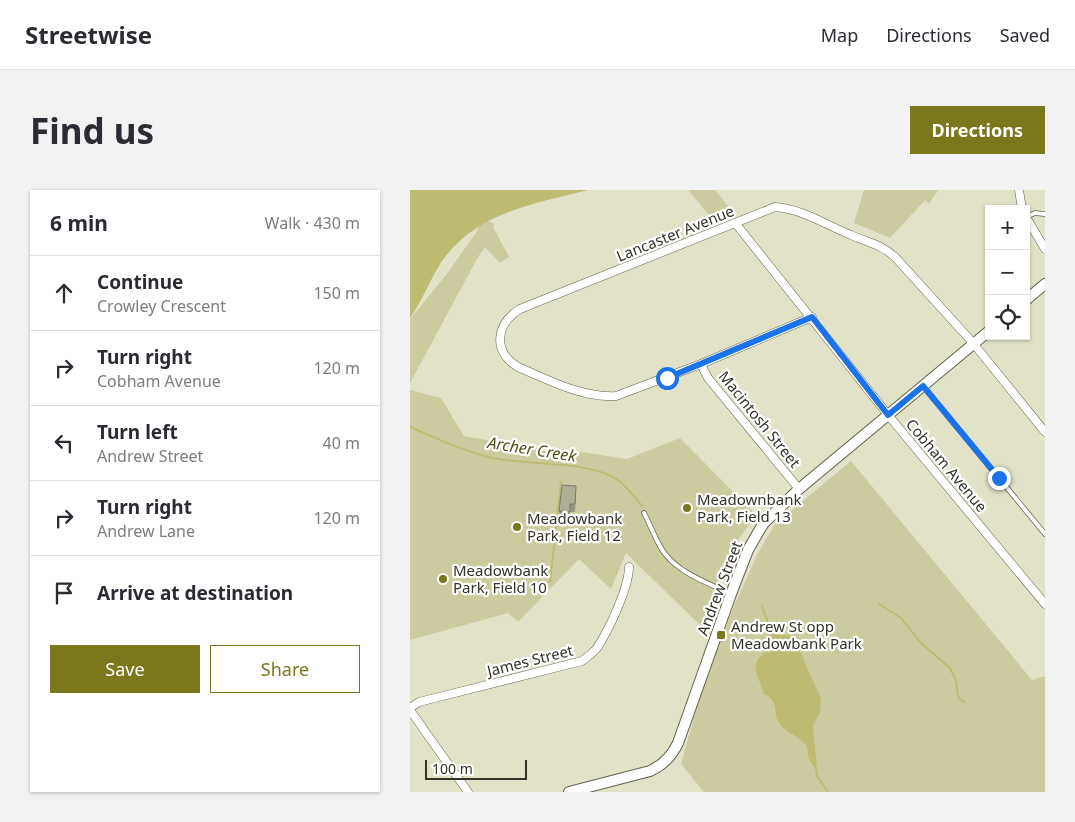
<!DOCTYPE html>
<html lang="en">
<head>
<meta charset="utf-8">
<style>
	body { margin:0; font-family:"Noto Sans",sans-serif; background:#f2f2f3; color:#2b2b33 }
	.controls { position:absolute; right:15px; top:15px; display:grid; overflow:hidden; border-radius:0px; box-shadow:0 1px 4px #0004 }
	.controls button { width:45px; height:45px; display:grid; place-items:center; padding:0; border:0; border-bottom:1px solid #e1e1e2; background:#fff; color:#2b2b33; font:25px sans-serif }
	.scale { position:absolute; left:15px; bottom:12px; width:102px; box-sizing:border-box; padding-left:5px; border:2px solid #333329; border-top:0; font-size:14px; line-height:18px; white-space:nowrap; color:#333329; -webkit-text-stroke:4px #fff; paint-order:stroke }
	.stop { position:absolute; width:15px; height:15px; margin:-11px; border:4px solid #1a73e8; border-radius:50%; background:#fff }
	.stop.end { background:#1a73e8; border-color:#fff; box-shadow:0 1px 5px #0008 }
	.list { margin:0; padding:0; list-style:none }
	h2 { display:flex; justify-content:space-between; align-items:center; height:65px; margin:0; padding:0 20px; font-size:21px }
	h2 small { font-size:16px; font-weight:400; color:#7c7c81 }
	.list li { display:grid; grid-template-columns:32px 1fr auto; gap:15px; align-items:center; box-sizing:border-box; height:75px; padding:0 20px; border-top:1px solid #e1e1e2 }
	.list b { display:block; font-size:19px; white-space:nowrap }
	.list p { margin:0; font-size:16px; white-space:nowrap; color:#7c7c81 }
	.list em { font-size:16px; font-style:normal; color:#7c7c81 }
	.actions { display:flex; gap:10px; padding:15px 20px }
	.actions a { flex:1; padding:11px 0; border:1px solid #7a771d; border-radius:0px; text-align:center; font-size:18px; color:#7a771d }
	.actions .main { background:#7a771d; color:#fff }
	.icon { flex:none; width:28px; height:28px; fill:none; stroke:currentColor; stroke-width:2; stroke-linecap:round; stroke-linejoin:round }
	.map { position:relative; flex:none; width:635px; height:602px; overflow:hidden; border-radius:0px }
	header { display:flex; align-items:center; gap:30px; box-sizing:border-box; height:70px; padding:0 25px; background:#fff; border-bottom:1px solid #e1e1e2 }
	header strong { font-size:24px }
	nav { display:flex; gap:28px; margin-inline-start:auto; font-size:18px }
	.intro { display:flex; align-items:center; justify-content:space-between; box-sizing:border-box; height:120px; padding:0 30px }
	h1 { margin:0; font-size:35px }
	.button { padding:12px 22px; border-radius:0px; background:#7a771d; color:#fff; font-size:18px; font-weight:700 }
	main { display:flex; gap:30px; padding:0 30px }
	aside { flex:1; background:#fff; border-radius:0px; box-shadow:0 1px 4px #0004 }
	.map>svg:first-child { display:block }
	.green { fill:#cccb9f }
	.water { fill:#bdbc72 }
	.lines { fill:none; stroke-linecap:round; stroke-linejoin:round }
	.stream { stroke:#bdbc72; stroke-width:2 }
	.service-casing { stroke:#62624c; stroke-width:5.5 }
	.minor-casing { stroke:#62624c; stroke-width:9 }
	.secondary-casing { stroke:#62624c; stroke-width:12 }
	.service { stroke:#fff; stroke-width:4 }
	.minor { stroke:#fff; stroke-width:8 }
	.secondary { stroke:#fff; stroke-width:10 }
	.wall { fill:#969681 }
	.building { fill:#aeae96; stroke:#7a7a69 }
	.route { stroke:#1a73e8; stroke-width:6 }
	.poi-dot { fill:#7a771d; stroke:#fff; stroke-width:2 }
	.labels { text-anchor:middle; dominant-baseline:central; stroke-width:4.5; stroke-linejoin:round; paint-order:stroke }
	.street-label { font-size:15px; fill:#333329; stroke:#fff }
	.poi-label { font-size:15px; fill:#333329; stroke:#fff; text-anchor:start }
	.water-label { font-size:16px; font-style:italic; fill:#525018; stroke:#fff }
</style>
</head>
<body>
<header>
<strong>Streetwise</strong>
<nav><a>Map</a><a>Directions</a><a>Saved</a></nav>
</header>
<div class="intro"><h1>Find us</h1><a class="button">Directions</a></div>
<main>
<aside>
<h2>6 min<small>Walk · 430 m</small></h2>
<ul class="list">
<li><svg class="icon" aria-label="ahead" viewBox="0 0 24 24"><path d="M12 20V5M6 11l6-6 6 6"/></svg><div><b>Continue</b><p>Crowley Crescent</p></div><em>150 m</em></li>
<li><svg class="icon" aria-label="right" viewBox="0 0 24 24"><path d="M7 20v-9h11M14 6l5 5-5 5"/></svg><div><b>Turn right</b><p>Cobham Avenue</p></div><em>120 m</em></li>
<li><svg class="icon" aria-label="left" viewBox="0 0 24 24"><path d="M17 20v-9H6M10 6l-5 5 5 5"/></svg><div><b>Turn left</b><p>Andrew Street</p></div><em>40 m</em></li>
<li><svg class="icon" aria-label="right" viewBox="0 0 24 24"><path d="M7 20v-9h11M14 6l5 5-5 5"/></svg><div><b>Turn right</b><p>Andrew Lane</p></div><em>120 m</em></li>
<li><svg class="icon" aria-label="arrive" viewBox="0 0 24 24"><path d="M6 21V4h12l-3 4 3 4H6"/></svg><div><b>Arrive at destination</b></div></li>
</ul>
<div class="actions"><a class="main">Save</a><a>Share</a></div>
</aside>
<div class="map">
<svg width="635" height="602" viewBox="0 0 635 602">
	<rect width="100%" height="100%" fill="#e2e2c9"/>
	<g class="green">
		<polygon points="278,0 305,0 323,22 303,30"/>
		<polygon points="454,0 528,0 519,14 515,10 480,48 444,33"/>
		<polygon points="77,31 85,34 83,37 99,67 90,73 75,57 68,67 0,193 0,129 36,85 68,40 68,37"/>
		<polygon points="0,200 31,208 54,246 140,262 171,262 217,269 270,248 346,325 324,356 294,439 216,363 201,399 169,369 108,432 98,423 0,450"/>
		<polygon points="441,271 622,490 635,486 635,602 294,602 271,574 292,498 324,416 348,363 365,334"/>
	</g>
	<g class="water">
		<path d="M0 0H178C124 14 67 22 32 71 20 89 13 110 0 128Z"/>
		<path d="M364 437 368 445H379L384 448 411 509 410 522 403 536 407 578 406 579C403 575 399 570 398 565 397 561 399 558 395 554 388 545 373 542 368 531 363 521 369 510 354 504 352 495 344 483 346 474 350 458 369 465 357 441Z"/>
	</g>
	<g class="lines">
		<g class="stream">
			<path d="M0 237C25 248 51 260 78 267 114 276 174 270 205 288 216 295 224 306 232 316"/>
			<polyline points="140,392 151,292"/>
			<polyline points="469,414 491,428 511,453 540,478 546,490 548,507 554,512"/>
			<polyline points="352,416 361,440"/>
			<polyline points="406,578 407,586 418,602"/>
		</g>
		<defs>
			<g id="service">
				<polyline points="616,27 625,23 635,24"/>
				<polyline points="514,197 635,344"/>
				<path d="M234 323C241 336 246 352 255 364 271 384 298 393 321 404"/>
			</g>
			<g id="minor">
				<polyline points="609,0 612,19"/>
				<polyline points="616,27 635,59"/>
				<polyline points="326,34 483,231 635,414"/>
				<path d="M402 127 291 174 206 206C172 208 139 190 108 177 82 161 86 134 110 119L365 17C393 19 416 35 441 45 457 52 472 55 485 67L563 153 635 242"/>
				<polyline points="291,174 298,188 389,299"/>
				<path d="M0 518 9 512 172 471C177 467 183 463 187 458 199 440 219 397 219 377"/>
				<polyline points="0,520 58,602"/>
			</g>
			<g id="secondary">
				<polyline points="616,110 635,94"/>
				<path d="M159 602 240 581C253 575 262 566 268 553L321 404 338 360 353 334 389 299 579 141"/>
			</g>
		</defs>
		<use href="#service" class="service-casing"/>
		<use href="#minor" class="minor-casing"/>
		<use href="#secondary" class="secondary-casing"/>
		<use href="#service" class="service"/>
		<use href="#minor" class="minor"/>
		<use href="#secondary" class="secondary"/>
	</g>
	<polygon class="wall" points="166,304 165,322 160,322 160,330 149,329 149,321"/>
	<polygon class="building" points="152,295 166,296 165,314 160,314 160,322 149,321"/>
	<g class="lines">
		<polyline class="route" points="257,188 402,127 478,225 513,196 589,288"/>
	</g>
	<g class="poi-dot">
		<circle cx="277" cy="318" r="5"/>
		<circle cx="107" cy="337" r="5"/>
		<circle cx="33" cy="389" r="5"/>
		<rect x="306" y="440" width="10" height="10" rx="2.5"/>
	</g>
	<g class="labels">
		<g class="street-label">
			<text transform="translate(265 43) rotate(-22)">Lancaster Avenue</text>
			<text transform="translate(350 229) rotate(51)">Macintosh Street</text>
			<text transform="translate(537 275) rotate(50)">Cobham Avenue</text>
			<text transform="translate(309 398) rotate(-69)">Andrew Street</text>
			<text transform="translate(120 470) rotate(-14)">James Street</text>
		</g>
		<g class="poi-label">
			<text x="287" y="309">Meadownbank<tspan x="287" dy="17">Park, Field 13</tspan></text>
			<text x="117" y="328">Meadowbank<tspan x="117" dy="17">Park, Field 12</tspan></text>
			<text x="43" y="380">Meadowbank<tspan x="43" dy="17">Park, Field 10</tspan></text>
			<text x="321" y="436">Andrew St opp<tspan x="321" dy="17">Meadowbank Park</tspan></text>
		</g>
		<g class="water-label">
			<text transform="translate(122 259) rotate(9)">Archer Creek</text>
		</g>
	</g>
</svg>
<div class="controls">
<button>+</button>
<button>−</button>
<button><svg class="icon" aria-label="locate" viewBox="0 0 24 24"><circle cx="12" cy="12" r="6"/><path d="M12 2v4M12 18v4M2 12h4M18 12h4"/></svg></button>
</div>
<div class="scale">100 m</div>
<div class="stop" style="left:257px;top:188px"></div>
<div class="stop end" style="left:589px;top:288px"></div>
</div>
</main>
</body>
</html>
